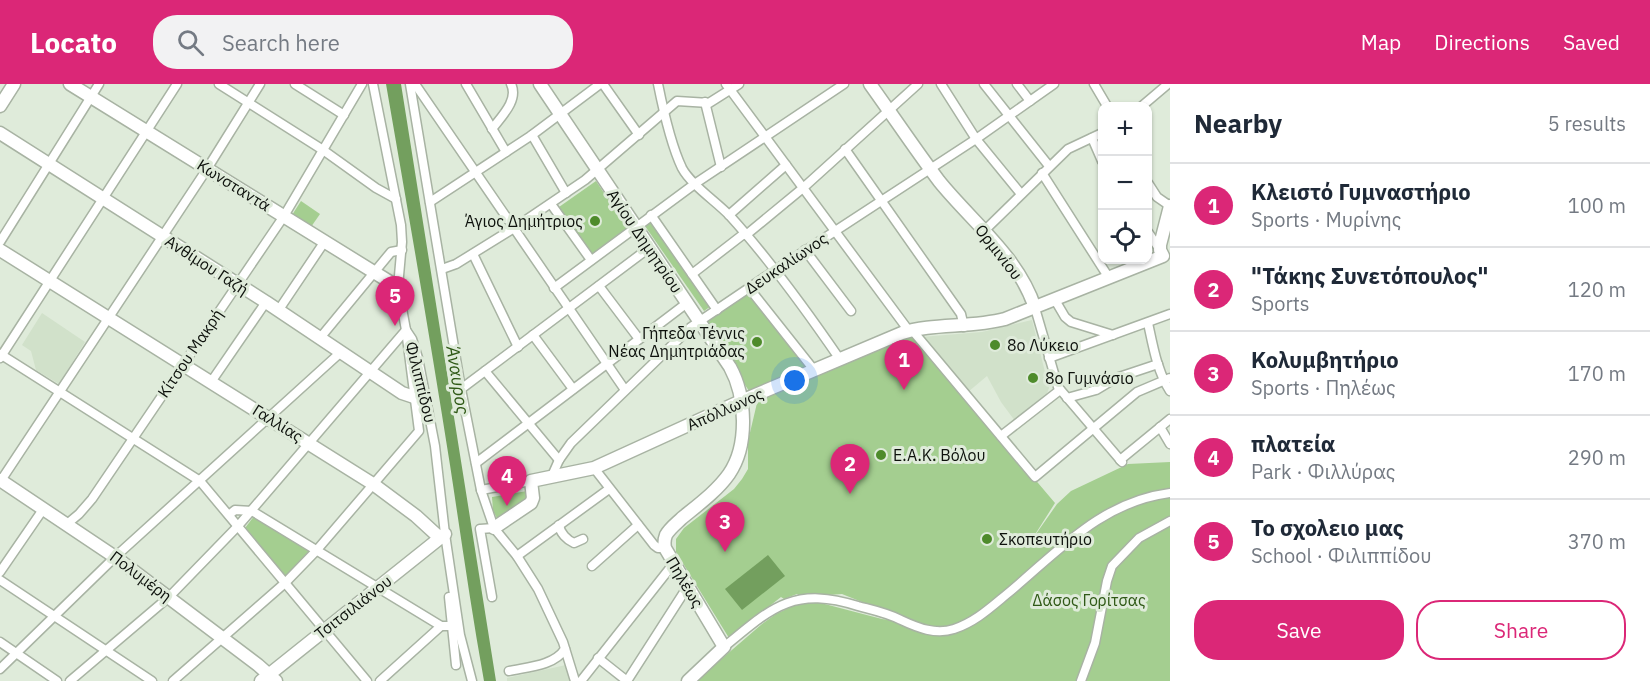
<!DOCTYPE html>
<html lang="en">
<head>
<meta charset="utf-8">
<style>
	body { margin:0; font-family:"IBM Plex Sans",sans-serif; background:#f2f2f3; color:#1f2937 }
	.controls { position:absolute; right:18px; top:18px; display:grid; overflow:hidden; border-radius:12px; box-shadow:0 2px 4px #0004 }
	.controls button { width:54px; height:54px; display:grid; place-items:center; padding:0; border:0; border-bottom:2px solid #e0e1e3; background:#fff; color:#1f2937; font:30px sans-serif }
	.you { position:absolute; left:795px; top:297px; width:21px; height:21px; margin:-15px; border:4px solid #fff; border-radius:50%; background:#1a73e8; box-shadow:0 0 0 9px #1a73e833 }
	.badge { display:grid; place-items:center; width:39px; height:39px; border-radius:50%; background:#db2777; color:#fff; font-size:20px; font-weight:700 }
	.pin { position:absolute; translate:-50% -50px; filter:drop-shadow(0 2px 3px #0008) }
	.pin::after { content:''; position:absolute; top:32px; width:21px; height:18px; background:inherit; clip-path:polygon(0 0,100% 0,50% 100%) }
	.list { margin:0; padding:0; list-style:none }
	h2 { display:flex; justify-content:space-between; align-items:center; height:78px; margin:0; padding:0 24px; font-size:26px }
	h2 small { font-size:20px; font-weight:400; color:#747a83 }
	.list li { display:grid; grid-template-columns:39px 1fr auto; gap:18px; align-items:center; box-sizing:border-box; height:84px; padding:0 24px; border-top:2px solid #e0e1e3 }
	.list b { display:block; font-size:22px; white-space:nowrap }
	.list p { margin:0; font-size:20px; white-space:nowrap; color:#747a83 }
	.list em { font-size:20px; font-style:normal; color:#747a83 }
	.actions { display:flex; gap:12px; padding:18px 24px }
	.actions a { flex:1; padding:14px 0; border:2px solid #db2777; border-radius:24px; text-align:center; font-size:21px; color:#db2777 }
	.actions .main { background:#db2777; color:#fff }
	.icon { flex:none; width:33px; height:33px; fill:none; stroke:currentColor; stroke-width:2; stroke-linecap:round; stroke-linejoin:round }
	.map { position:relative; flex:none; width:1170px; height:597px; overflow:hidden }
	header { display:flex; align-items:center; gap:36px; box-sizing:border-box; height:84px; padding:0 30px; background:#db2777; color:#fff }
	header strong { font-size:28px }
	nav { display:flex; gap:33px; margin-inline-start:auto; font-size:21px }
	.search { width:420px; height:54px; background:#f2f2f3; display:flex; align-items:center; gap:15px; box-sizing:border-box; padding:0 21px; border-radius:24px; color:#747a83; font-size:22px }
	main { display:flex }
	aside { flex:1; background:#fff }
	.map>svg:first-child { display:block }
	.built { fill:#d1e1ca }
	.green { fill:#a4ce90 }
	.water { fill:#739f5e }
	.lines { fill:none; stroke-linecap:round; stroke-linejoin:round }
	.street-casing { stroke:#a8b3a3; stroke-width:11 }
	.secondary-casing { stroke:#a8b3a3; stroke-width:15 }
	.street { stroke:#fff; stroke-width:8 }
	.secondary { stroke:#fff; stroke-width:12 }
	.poi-dot { fill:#4e8b2b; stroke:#dfebda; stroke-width:2 }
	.labels { text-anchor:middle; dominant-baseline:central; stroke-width:6; stroke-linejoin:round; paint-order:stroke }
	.street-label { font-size:16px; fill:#0d110c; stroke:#dfebda }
	.poi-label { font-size:16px; fill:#0d110c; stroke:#dfebda; text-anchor:start }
	.park-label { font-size:16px; fill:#2f5916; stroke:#dfebda }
	.water-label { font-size:18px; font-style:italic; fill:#2f5916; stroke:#dfebda }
</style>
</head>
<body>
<header>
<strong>Locato</strong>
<div class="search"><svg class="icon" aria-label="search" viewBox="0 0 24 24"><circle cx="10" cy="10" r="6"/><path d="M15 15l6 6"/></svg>Search here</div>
<nav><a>Map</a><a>Directions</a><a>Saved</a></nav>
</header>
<main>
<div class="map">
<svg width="1170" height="597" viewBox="0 0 1170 597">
	<rect width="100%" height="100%" fill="#dfebda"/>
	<g class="built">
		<polygon points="42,229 85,258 59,300 36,286 31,267 22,261"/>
		<polygon points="1032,236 1049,304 1046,312 1015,337 1001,318 987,292 968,308 921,253 982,248"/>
		<polygon points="566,581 570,597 507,597 507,594"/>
	</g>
	<g class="green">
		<polygon points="596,97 628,145 592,171 559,123"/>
		<polygon points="301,117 320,130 311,143 292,131"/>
		<polygon points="651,137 711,222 704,227 645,142"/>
		<polygon points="749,207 815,290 911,249 1055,419 1029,460 1057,420 1071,407 1128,380 1170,378 1170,597 696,597 762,540 776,530 795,521 803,519 817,518 882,535 897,537 934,549 948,542 927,544 842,510 801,513 797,510 784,515 781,513 729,554 676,468 676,455 684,444 734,405 742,395 748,385 748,357 757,319 704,239"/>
		<polygon points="527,407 528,418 498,436 493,427 492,413"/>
		<polygon points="255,431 308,467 309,470 288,492 285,492 245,444"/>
	</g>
	<g class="water">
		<path d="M386 0H401L496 597H484C471 525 461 453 450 381 430 254 408 127 386 0Z"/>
		<polygon points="768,471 785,492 742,526 725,505"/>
	</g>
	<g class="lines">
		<defs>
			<g id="street">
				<polyline points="219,0 323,66 376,104 396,115"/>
				<polyline points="295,0 344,31"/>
				<polyline points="373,0 401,141 402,158 398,203 406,246 412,255 418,274 435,362 445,450 460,551 472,597"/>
				<polyline points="410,0 461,305 481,406 494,444 517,472 538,505 563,558 575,597"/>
				<polyline points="415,0 625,306"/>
				<polyline points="466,0 506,68"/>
				<polyline points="603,0 639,51"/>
				<path d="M658 0C663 25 671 61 682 84 691 101 717 118 730 132 770 176 806 226 839 274"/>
				<polyline points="726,0 909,247"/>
				<polyline points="941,0 976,55 1021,110"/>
				<polyline points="984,0 1049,82"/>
				<polyline points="1017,0 1030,17"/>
				<polyline points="1094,0 1107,22"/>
				<polyline points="705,18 721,83"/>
				<polyline points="1142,22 1168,0"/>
				<path d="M492 45C501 33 519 16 511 0"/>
				<polyline points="532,51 566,109"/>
				<polyline points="1092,54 1102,77"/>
				<polyline points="845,65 961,230 964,243"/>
				<polyline points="1042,89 1109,194"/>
				<polyline points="1148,99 1157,113 1170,122"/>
				<polyline points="430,118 532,51 600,0"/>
				<polyline points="551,120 591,176"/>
				<polyline points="651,131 717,226"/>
				<polyline points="729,131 786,81"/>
				<polyline points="984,147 1068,65 1102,49"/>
				<polyline points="1148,148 1160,166"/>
				<polyline points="746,151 803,104 918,0"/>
				<polyline points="0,158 99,0"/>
				<polyline points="805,166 851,227"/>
				<polyline points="473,170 518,263"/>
				<polyline points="442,185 456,180 514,144 585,96 677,17 709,19 739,0"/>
				<polyline points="692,190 745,149"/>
				<polyline points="599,202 639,255"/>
				<polyline points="554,204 696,99 844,0"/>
				<polyline points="749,204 814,286"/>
				<polyline points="1055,216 1065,233 1071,238 1113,251"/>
				<polyline points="1035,224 1058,303 1122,378"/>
				<polyline points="278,227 325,157"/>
				<path d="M1148 239C1153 262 1157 287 1170 307"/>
				<polyline points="912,246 1035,393 1137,308 1170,294"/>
				<polyline points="533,251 573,305"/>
				<polyline points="320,254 391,168 402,166"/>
				<polyline points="0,270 200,397 367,597"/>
				<polyline points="0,274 177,0"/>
				<polyline points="1049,274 1170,230"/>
				<polyline points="485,287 559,376"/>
				<polyline points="211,298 266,218"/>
				<polyline points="461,305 649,164"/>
				<polyline points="1067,314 1096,306 1116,294 1158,280"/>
				<polyline points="1160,343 1170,360"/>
				<polyline points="1001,352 1060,306"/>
				<polyline points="1120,376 1170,335"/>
				<polyline points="476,379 687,219"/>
				<polyline points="594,384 654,461 658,464 665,464"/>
				<polyline points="551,394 559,376 571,359 691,243 774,187 976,55 1054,0"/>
				<polyline points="0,398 207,85 260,0"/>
				<polyline points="481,406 531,397"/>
				<polyline points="229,431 235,426 252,427 441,542 451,542"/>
				<polyline points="67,440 79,430 92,415 284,132 362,0"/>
				<path d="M559 441C560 449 567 456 574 459L583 455"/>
				<polyline points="517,472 609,405"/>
				<polyline points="592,482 638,441"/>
				<polyline points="0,488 44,424"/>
				<polyline points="0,496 152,597"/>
				<polyline points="449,513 456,581"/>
				<polyline points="492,513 480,445 494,444"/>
				<polyline points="0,558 57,597"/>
				<path d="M724 563C772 523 794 502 858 522 873 526 888 529 901 536 918 544 936 551 954 545 975 538 990 524 1007 510 1058 468 1100 418 1170 409"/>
				<polyline points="598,574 627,597 688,502"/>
				<polyline points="0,585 115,473 341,268"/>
				<path d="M509 587C527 583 554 582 565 565"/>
				<polyline points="70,597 169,513 238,442 406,246"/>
				<polyline points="173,597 285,499 316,467 419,347 406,246"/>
				<polyline points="380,597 441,542"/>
				<polyline points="581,597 674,479"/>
				<polyline points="1081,597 1095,559 1107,497 1112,482 1139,454 1170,437"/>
			</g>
			<g id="secondary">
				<polyline points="70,0 398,203"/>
				<path d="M540 0 730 283C746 312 749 361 729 390 717 407 698 421 682 434 677 439 670 444 666 451 664 456 664 459 665 464L724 563 688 597"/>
				<path d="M870 0C893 32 915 65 939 97 972 138 1018 172 1035 224"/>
				<polyline points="0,22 14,0"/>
				<polyline points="0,49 266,218 402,309 414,313"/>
				<polyline points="0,166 373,400 416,432 440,454"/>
				<polyline points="0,396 115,473 258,581 276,597"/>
				<path d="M494 444 531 419 533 414 531 397 594 384 741 317 902 249C932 239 971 244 1005 235L1163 172 1160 166V161L1170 122"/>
				<polyline points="261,597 445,450"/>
			</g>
		</defs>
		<use href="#street" class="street-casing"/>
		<use href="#secondary" class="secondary-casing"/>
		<use href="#street" class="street"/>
		<use href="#secondary" class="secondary"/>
	</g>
	<g class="poi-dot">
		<circle cx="595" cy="137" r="6"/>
		<circle cx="757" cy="258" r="6"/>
		<circle cx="995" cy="261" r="6"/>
		<circle cx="1033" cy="294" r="6"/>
		<circle cx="881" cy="371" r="6"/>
		<circle cx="987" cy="455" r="6"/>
	</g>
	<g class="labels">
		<g class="street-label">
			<text transform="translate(234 101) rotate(32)">Κωνσταντά</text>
			<text transform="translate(645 157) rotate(56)">Αγίου Δημητρίου</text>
			<text transform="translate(999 168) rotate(52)">Ορμινίου</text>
			<text transform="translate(786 179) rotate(-34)">Δευκαλίωνος</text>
			<text transform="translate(207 181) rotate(33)">Ανθίμου Γαζή</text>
			<text transform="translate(190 269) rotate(-56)">Κίτσου Μακρή</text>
			<text transform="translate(421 298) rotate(76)">Φιλιππίδου</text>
			<text transform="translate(725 325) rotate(-24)">Απόλλωνος</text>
			<text transform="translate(278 339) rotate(32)">Γαλλίας</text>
			<text transform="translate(141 492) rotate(37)">Πολυμέρη</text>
			<text transform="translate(685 498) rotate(59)">Πηλέως</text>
			<text transform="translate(353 523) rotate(-38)">Τσιτσιλιάνου</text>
		</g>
		<g class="poi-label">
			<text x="583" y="137" text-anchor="end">Άγιος Δημήτριος</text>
			<text x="745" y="249" text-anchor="end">Γήπεδα Τέννις<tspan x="745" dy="18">Νέας Δημητριάδας</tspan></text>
			<text x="1007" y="261">8ο Λύκειο</text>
			<text x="1045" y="294">8ο Γυμνάσιο</text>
			<text x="893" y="371">Ε.Α.Κ. Βόλου</text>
			<text x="999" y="455">Σκοπευτήριο</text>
		</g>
		<g class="park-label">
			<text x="1089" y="516">Δάσος Γορίτσας</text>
		</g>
		<g class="water-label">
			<text transform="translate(458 296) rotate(81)">Άναυρος</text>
		</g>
	</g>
</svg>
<div class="controls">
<button>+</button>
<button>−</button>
<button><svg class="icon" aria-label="locate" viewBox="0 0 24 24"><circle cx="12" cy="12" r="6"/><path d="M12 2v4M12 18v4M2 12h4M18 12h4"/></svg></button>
</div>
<div class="you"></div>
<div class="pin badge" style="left:904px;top:306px">1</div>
<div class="pin badge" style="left:850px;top:410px">2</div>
<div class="pin badge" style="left:725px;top:468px">3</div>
<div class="pin badge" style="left:507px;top:422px">4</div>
<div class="pin badge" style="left:395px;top:242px">5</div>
</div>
<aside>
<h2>Nearby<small>5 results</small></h2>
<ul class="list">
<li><span class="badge">1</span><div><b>Κλειστό Γυμναστήριο</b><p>Sports · Μυρίνης</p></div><em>100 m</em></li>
<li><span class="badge">2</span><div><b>&quot;Τάκης Συνετόπουλος&quot;</b><p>Sports</p></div><em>120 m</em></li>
<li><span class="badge">3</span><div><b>Κολυμβητήριο</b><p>Sports · Πηλέως</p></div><em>170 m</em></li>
<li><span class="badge">4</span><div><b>πλατεία</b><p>Park · Φιλλύρας</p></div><em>290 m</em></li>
<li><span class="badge">5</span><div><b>Το σχολειο μας</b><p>School · Φιλιππίδου</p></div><em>370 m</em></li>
</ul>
<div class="actions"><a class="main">Save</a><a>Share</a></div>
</aside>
</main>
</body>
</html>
